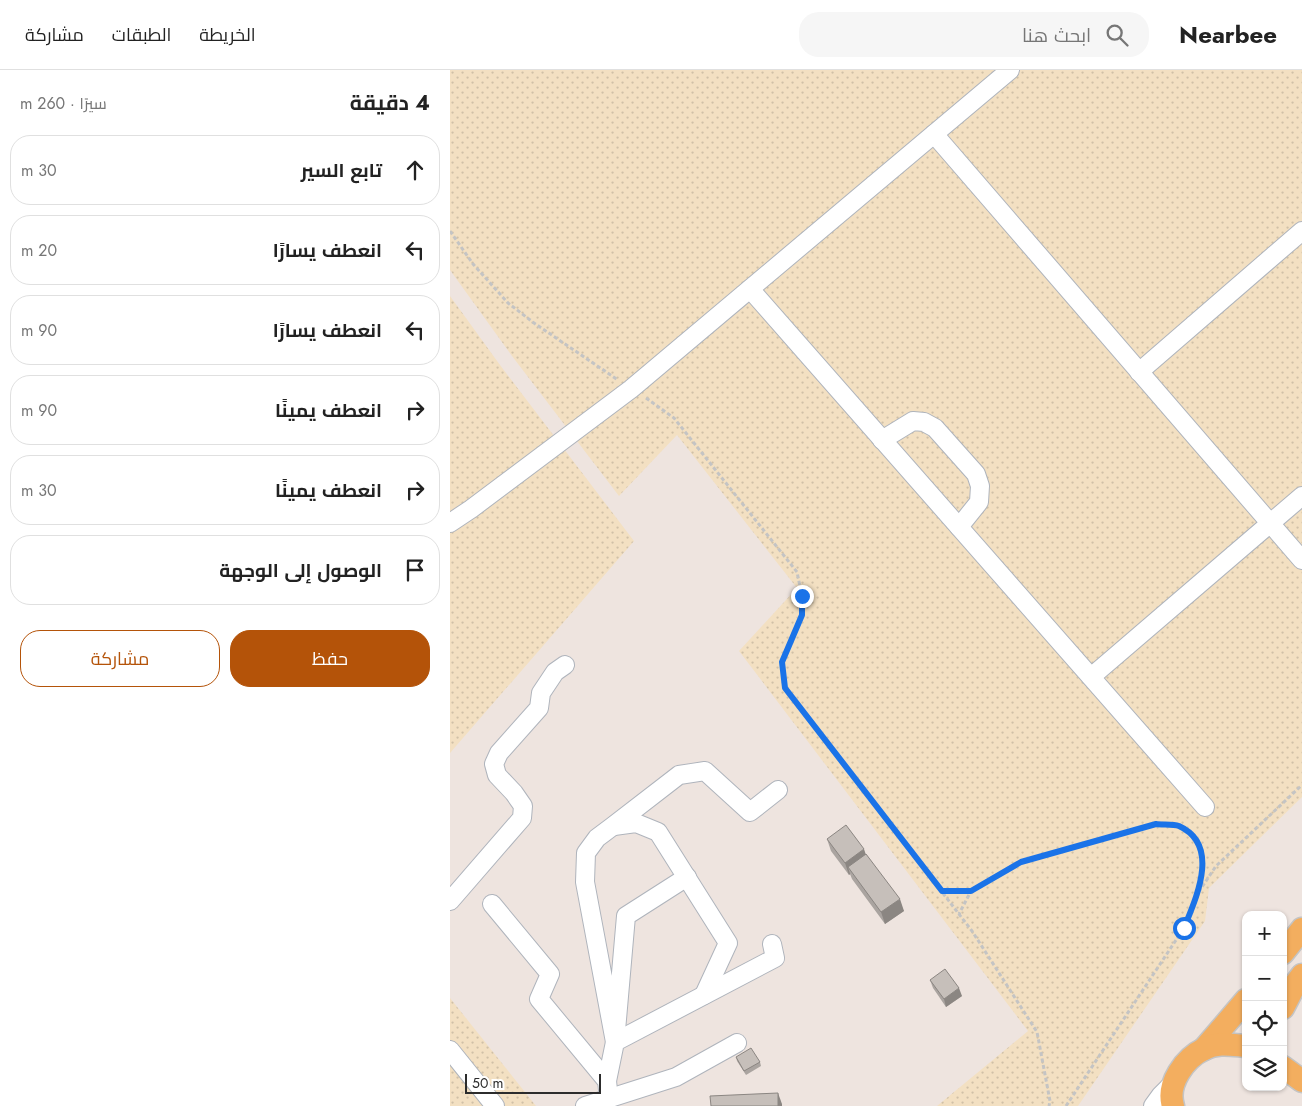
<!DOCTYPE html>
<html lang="ar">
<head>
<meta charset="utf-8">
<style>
	body { margin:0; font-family:Jost,Cairo,sans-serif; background:#f6f6f6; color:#222; direction:rtl }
	.controls { position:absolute; right:15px; bottom:15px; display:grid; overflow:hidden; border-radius:10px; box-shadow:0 1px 4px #0004 }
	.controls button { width:45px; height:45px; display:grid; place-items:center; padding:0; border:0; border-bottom:1px solid #e0e0e0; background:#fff; color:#222; font:25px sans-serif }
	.scale { position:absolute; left:15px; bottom:12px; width:136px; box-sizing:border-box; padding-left:5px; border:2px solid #2c2c2c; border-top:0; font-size:14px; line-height:18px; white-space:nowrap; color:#2c2c2c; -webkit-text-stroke:4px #fff; paint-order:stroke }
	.stop { position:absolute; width:15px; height:15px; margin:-11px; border:4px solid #1a73e8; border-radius:50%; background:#fff }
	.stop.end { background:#1a73e8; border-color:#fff; box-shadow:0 1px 5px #0008 }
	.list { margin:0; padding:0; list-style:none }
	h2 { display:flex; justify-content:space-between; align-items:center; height:65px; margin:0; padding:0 20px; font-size:21px }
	h2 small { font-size:16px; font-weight:400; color:#767676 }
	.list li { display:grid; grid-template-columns:32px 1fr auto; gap:15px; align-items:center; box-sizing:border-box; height:70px; margin:0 10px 10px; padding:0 10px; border:1px solid #e0e0e0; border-radius:20px }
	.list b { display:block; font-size:19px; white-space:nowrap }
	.list em { font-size:16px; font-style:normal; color:#767676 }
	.actions { display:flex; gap:10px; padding:15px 20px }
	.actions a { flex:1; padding:11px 0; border:1px solid #b45309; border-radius:20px; text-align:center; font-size:18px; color:#b45309 }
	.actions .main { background:#b45309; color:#fff }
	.icon { flex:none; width:28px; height:28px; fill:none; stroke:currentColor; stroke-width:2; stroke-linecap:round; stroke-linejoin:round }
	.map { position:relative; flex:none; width:852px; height:1036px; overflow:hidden; direction:ltr }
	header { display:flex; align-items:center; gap:30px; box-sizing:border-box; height:70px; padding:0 25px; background:#fff; border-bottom:1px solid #e0e0e0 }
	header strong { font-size:24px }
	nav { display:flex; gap:28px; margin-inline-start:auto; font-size:18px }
	.search { width:350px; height:45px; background:#f6f6f6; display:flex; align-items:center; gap:12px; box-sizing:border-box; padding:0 18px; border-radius:20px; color:#767676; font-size:19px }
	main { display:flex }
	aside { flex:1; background:#fff }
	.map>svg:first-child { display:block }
	.sand { fill:url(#sand-dots) }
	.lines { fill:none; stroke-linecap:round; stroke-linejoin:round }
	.minor-casing { stroke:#afb4bc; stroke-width:20 }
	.major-casing { stroke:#c4c4c4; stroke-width:25 }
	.path { stroke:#c4c4c4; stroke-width:3; stroke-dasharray:4 2.5; stroke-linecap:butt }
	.minor { stroke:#fff; stroke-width:18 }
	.major { stroke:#f3ae5f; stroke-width:22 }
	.wall { fill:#aaa4a0 }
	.shaded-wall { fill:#8b8682 }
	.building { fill:#c6bfba; stroke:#8b8682 }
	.route { stroke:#1a73e8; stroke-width:6 }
</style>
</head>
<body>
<header>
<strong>Nearbee</strong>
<div class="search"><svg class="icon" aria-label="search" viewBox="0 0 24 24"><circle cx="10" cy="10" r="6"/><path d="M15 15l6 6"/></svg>ابحث هنا</div>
<nav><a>الخريطة</a><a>الطبقات</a><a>مشاركة</a></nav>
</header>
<main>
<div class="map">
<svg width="852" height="1036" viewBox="0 0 852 1036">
	<defs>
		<pattern id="sand-dots" width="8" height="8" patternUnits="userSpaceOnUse" patternTransform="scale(1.25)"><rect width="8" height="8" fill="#f3e0c2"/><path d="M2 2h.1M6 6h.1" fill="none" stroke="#d0c0a7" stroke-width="1.8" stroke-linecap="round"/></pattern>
	</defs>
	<rect width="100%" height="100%" fill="#eee4df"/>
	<g class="sand">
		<polygon points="0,0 852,0 852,727 759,818 755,851 628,1036 487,1036 578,961 289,581 347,518 227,365 169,426 62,286 0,200"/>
		<polygon points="0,226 50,295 184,471 0,683"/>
		<polygon points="0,928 86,1036 0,1036"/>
	</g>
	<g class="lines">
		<defs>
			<g id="minor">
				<polyline points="484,64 852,490"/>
				<polyline points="300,219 755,737"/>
				<polyline points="689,302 852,161"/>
				<polyline points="432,370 463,351 474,352 485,358 526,404 530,416 529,432 509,457"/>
				<polyline points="0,453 21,439 181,319 560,0"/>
				<polyline points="641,607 852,426"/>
				<polyline points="164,756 186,753 208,762 278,873 254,925"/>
				<polyline points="237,807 176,846 165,972 135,812 136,783 147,768 163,756 229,705 255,701 300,742 328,720"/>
				<polyline points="0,831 72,748 73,736 64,723 47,705 44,694 49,683 89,638 91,623 105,602 115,595"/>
				<polyline points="42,834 100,904 89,929 157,1011 159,1029"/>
				<polyline points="0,980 45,1036"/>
				<polyline points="157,1011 165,972 325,888 322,874"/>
				<polyline points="135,1036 226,1007 287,973"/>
				<polyline points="703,1036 711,1025 725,1011"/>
			</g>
			<g id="major">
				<polyline points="833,883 852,859"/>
				<polyline points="833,938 846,913 852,905"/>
				<polyline points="754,979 796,930"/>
				<polyline points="833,997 852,1011"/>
				<path d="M723 1036C716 1014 735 988 754 979 767 972 782 975 796 976"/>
			</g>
		</defs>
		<use href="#minor" class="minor-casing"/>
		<use href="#major" class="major-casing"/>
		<g class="path">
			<polyline points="0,161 23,194 58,233 84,253 168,310"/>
			<polyline points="196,328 224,348 347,502 352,526 352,545 332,592 335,618 522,861 587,962 600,1031 599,1036"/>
			<polyline points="493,821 521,821 509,844"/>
			<polyline points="521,821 571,792 706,754 728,756 745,767 753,787 750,820 766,796 852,715"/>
			<polyline points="616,1036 734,858 750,820"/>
		</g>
		<use href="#minor" class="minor"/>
		<use href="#major" class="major"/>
	</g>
	<g class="wall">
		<polygon points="377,769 416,785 454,841 435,854 402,809 400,804 399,805 381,781"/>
		<polygon points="480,910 512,926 496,937 483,918"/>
		<polygon points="286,987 310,992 311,996 296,1005 287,991"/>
	</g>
	<g class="shaded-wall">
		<polygon points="414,779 418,791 398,797 400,804 399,805 395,793"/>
		<polygon points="450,829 454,841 435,854 431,842"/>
		<polygon points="509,918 512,926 496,937 494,929"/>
		<polygon points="328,1023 332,1034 332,1036 328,1036"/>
	</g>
	<g class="building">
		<polygon points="396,755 414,779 395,793 377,769"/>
		<polygon points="416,784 450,829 431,842 398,797"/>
		<polygon points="495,899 509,918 494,929 480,910"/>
		<polygon points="301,978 310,992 294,1001 286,987"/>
		<polygon points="328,1023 328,1036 261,1036 260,1026"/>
	</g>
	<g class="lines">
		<path class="route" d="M352 526V545L332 592 335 618 492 821H521L571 792 706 754C712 755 723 754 729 756 771 775 746 828 734 858"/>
	</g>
</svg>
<div class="controls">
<button>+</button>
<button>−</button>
<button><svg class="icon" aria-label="locate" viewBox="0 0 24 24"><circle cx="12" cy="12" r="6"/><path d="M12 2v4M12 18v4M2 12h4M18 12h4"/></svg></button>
<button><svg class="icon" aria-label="layers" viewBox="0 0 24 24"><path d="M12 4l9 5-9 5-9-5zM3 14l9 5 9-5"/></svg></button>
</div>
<div class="scale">50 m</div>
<div class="stop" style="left:734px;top:858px"></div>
<div class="stop end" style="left:352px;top:526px"></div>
</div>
<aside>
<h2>4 دقيقة<small>سيرًا · 260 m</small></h2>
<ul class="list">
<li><svg class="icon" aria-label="ahead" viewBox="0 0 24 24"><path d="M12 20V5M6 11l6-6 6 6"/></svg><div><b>تابع السير</b></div><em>30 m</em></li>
<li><svg class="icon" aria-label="left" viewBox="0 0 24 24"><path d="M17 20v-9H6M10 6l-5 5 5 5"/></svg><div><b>انعطف يسارًا</b></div><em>20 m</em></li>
<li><svg class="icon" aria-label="left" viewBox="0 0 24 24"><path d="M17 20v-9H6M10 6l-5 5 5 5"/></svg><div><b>انعطف يسارًا</b></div><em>90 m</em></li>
<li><svg class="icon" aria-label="right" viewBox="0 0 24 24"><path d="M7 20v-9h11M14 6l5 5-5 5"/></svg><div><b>انعطف يمينًا</b></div><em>90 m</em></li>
<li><svg class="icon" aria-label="right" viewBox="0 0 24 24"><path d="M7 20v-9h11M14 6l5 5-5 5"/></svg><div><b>انعطف يمينًا</b></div><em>30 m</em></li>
<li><svg class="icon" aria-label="arrive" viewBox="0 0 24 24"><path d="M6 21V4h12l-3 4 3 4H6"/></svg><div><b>الوصول إلى الوجهة</b></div></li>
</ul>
<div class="actions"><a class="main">حفظ</a><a>مشاركة</a></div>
</aside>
</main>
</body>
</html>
